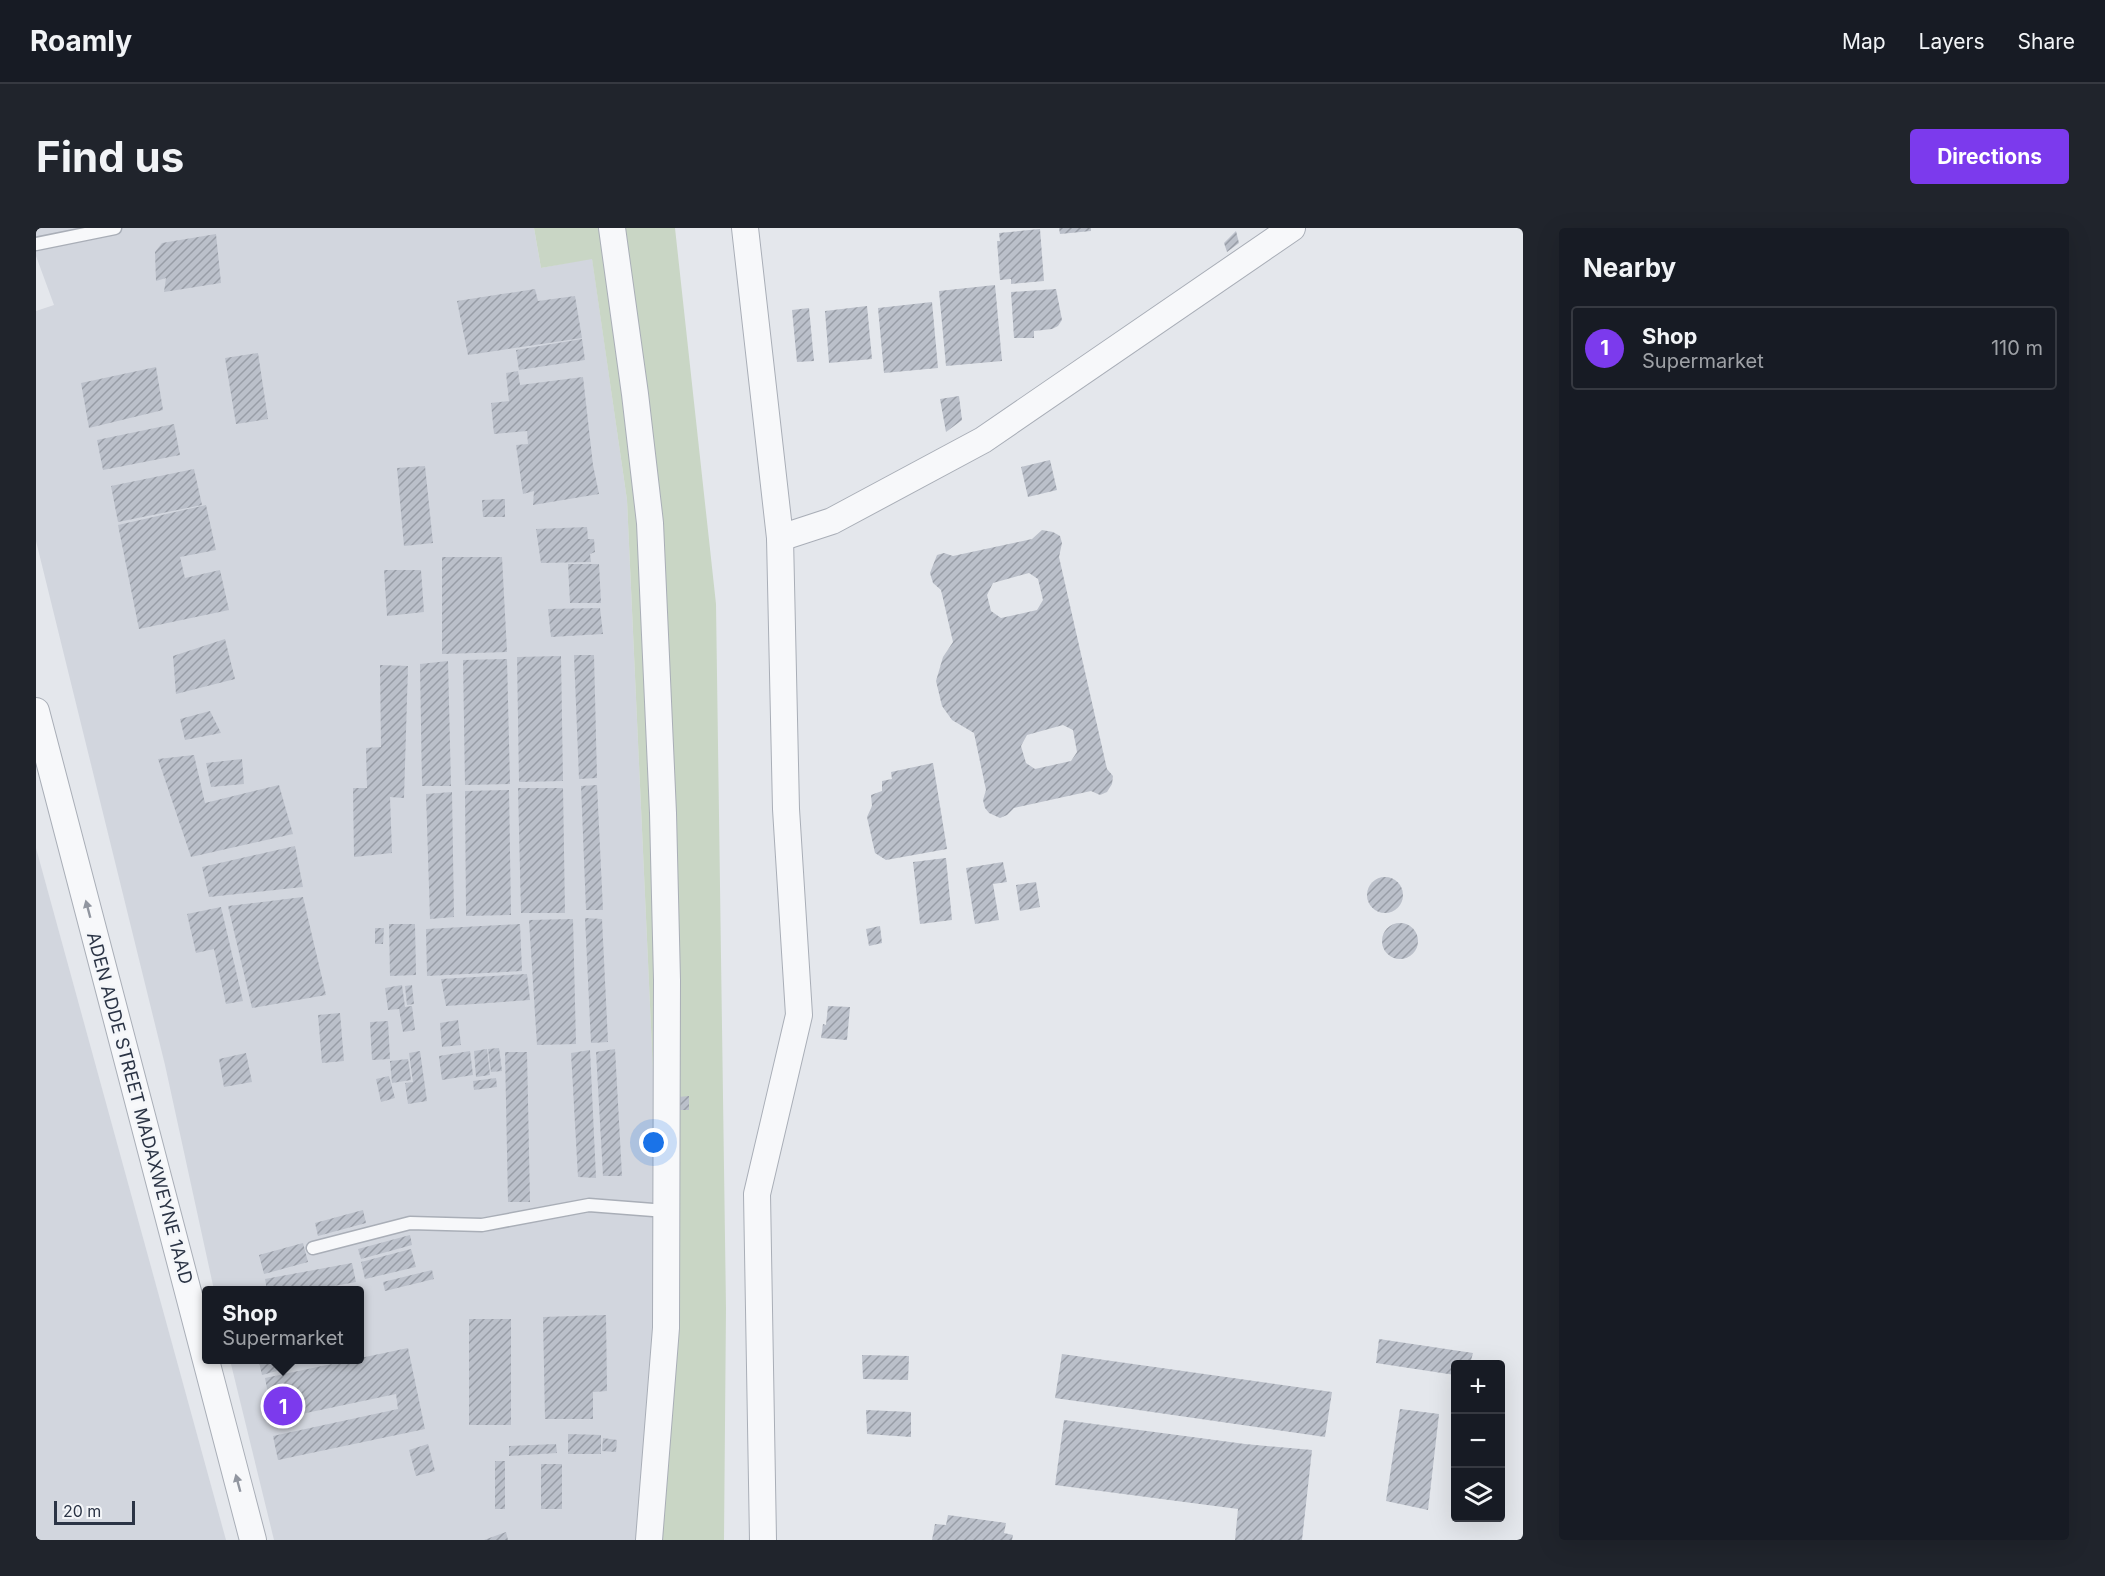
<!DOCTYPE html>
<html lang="en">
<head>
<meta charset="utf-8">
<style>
	body { margin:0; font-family:Inter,sans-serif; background:#20242c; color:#f1f3f6 }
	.controls { position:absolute; right:18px; bottom:18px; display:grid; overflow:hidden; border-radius:6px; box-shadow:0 6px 24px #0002 }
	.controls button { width:54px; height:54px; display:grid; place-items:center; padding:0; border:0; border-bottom:2px solid #363941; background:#171b24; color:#f1f3f6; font:30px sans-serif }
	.scale { position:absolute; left:18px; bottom:15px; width:81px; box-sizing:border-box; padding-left:6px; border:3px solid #2b3445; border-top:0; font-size:16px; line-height:21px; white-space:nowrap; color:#2b3445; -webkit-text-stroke:4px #f4f6f9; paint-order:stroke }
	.you { position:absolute; left:618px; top:915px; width:21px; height:21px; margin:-15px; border:4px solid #fff; border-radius:50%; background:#1a73e8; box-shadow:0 0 0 9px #1a73e833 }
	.badge { display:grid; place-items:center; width:39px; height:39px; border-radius:50%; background:#7c3aed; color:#fff; font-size:20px; font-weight:700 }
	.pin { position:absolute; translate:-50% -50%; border:3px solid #fff; box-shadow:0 2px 6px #0006 }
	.popup { position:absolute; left:166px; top:1058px; width:162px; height:78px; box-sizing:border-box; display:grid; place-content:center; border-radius:6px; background:#171b24; filter:drop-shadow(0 2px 4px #0005); font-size:20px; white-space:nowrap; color:#9ea1a6 }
	.popup b { font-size:22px; color:#f1f3f6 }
	.popup::after { content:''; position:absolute; left:50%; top:100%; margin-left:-12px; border:12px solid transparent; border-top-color:#171b24 }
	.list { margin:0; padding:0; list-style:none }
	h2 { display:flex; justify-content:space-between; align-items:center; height:78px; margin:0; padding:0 24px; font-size:26px }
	h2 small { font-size:20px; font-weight:400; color:#9ea1a6 }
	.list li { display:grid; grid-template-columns:39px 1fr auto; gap:18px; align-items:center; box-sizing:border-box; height:84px; margin:0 12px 12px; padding:0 12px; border:2px solid #363941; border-radius:6px }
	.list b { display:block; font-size:22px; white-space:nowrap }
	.list p { margin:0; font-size:20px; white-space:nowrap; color:#9ea1a6 }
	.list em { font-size:20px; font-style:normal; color:#9ea1a6 }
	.icon { flex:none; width:33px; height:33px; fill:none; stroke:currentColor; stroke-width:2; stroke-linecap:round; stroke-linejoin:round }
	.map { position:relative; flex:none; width:1487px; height:1312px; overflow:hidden; border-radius:6px }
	header { display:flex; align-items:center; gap:36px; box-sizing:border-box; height:84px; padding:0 30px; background:#171b24; border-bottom:2px solid #363941 }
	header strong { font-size:28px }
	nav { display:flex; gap:33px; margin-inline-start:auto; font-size:21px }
	.intro { display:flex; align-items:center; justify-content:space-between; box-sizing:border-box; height:144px; padding:0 36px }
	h1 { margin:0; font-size:42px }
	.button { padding:15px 27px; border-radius:6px; background:#7c3aed; color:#fff; font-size:21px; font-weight:700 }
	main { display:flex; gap:36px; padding:0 36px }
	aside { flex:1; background:#171b24; border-radius:6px; box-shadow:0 6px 24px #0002 }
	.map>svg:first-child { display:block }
	.built { fill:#d2d6de }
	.grass { fill:#c9d6c5 }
	.building { fill:url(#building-hatch); fill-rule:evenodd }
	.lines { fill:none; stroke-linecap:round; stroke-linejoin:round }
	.lane-casing { stroke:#a9aeb7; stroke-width:15 }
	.street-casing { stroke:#a9aeb7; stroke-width:28 }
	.lane { stroke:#f7f8fa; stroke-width:12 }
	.street { stroke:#f7f8fa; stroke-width:26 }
	.oneway { fill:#9196a0 }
	.labels { text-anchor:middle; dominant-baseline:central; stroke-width:5; stroke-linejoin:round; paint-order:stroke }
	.street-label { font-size:18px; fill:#2b3445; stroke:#f4f6f9 }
</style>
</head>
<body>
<header>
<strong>Roamly</strong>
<nav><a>Map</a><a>Layers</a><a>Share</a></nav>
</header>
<div class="intro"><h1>Find us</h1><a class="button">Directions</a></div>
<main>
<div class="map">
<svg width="1487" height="1312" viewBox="0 0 1487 1312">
	<defs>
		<pattern id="building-hatch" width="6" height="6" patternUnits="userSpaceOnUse" patternTransform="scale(1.5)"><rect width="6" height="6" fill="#bbc0ca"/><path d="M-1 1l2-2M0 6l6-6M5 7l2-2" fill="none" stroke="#989da6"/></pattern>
	</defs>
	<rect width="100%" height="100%" fill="#e4e7ec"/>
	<g class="built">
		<polygon points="0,0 498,0 505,40 556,30 591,272 625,1019 606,1312 238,1312 194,1132 324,1132 324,1062 178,1062 129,837 0,313 0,83 18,77 0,28"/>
		<polygon points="0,620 190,1312 0,1312"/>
	</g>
	<polygon class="grass" points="498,0 639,0 680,376 690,1080 688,1312 606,1312 625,1019 591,272 556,31 505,40"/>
	<g class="building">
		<polygon points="1023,0 1055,0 1055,3 1024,6"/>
		<polygon points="1004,1 1008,53 975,56 975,51 964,52 961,13 964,13 963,5"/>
		<polygon points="1200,3 1203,15 1191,24 1188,15"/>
		<polygon points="180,6 185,55 128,64 130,50 120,53 119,24 126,15"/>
		<polygon points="959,57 966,133 910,138 903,63"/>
		<polygon points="499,61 502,73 539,68 546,110 432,127 421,73"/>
		<polygon points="1020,61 1026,92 1022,98 1016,101 998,103 998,110 978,110 975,64"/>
		<polygon points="896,74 902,140 848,145 842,80"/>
		<polygon points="831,78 836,131 793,135 789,83"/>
		<polygon points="773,80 778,133 761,134 756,82"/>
		<polygon points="546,111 549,132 483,142 480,122"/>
		<polygon points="222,125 232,191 200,196 189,130"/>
		<polygon points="120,139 127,182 53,200 45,155"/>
		<polygon points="482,143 484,157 547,149 557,237 563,266 497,277 498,263 487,266 480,217 492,216 491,203 458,206 455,175 473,173 470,145"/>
		<polygon points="923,168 926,192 910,204 904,171"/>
		<polygon points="138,196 144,227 67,242 61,212"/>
		<polygon points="1014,232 1021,262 992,269 985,239"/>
		<polygon points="389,238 397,315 368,318 361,240"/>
		<polygon points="158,241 166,277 82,294 75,258"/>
		<polygon points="469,271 469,289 447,289 446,272"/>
		<polygon points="170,277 180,322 144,329 149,350 184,342 193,382 103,401 82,297"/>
		<polygon points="551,299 552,311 558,311 559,324 554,326 555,334 505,335 500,301"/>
		<path d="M1006 302 1017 304 1024 308 1026 315 1023 329 1071 541 1077 548 1076 556 1071 564 1064 567 1055 563 978 580 971 587 964 590 953 585 949 580 947 572 950 562 938 505 916 492 906 478 900 453 907 429 917 414 905 362 897 355 894 345 901 327 908 325 917 328 996 311ZM993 345 1002 351 1007 372 1001 382 965 390 955 383 951 367 957 355ZM1027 497 1037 502 1041 524 1035 533 999 541 990 535 985 518 991 507Z"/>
		<polygon points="406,329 466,329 471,424 406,426"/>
		<polygon points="532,336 563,336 565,375 534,375"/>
		<polygon points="348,342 385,342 388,384 351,388"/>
		<polygon points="564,380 567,406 515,409 512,381"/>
		<polygon points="189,411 199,451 140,466 137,428"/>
		<polygon points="538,427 558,427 561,550 543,551"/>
		<polygon points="525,428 527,553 483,554 481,429"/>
		<polygon points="471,431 474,556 429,557 427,432"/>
		<polygon points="412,433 415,558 386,558 384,436"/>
		<polygon points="344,437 372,438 368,570 354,569 356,625 318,629 317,560 331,560 330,520 345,519"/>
		<polygon points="174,483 185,505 149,512 144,491"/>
		<polygon points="158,527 169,575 243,557 257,606 155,629 122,531"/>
		<polygon points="206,531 208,556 175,559 170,535"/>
		<polygon points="897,535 911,621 850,632 839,625 831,589 836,578 835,567 846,563 846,553 856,551 855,544"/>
		<polygon points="561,557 567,682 550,682 545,558"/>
		<polygon points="482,560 527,560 529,685 485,685"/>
		<polygon points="473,562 475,687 430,688 429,563"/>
		<polygon points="416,564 418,689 394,691 390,566"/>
		<polygon points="259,618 267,659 173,669 166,639"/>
		<polygon points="910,630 916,692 884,696 877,634"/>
		<polygon points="967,634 971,654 957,656 963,692 939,696 930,640"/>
		<circle cx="1349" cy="667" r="18"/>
		<polygon points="1000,654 1004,679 984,683 980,657"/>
		<polygon points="267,669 290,767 216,780 192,678"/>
		<polygon points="185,679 207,773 190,776 178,721 160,725 151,686"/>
		<polygon points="549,690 566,691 572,814 555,815"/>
		<polygon points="537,691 540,816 501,817 493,692"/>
		<circle cx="1364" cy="713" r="18"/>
		<polygon points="353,696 379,696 380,747 354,748"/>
		<polygon points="484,696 486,743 391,748 390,701"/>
		<polygon points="844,698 846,715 833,718 830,701"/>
		<polygon points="339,700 348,700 347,716 339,716"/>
		<polygon points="491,746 494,772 410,778 405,751"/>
		<polygon points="366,757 369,779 376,778 379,802 367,804 363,781 352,782 349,760"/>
		<polygon points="376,757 378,776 371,777 369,758"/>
		<polygon points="792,778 814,779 811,812 785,810 787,796 790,797"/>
		<polygon points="304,785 308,833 286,835 282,787"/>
		<polygon points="422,792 425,817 406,819 404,795"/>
		<polygon points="352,793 354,831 336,832 334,794"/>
		<polygon points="463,820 466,843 455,844 452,821"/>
		<polygon points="451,821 454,847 440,849 438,823"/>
		<polygon points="579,821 586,948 567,948 560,824"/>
		<polygon points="554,822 560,950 542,949 535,825"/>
		<polygon points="384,823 391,873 372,876 369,855 377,854 373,825"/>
		<polygon points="434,823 437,847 406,852 403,828"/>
		<polygon points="469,824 491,824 494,974 472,974"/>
		<polygon points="210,825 216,854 188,859 183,831"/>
		<polygon points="372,831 375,852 356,855 354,833"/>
		<polygon points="353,848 359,870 345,874 340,851"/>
		<polygon points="460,850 461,859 438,862 437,853"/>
		<polygon points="653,868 653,882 642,882 642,869"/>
		<polygon points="327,982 330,995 282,1008 279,995"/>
		<polygon points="374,1007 376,1017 325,1031 322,1021"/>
		<polygon points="267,1015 272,1034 228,1046 223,1027"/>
		<polygon points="375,1021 380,1039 329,1051 325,1034"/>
		<polygon points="316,1035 320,1054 276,1062 231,1062 229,1051"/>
		<polygon points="396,1042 398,1051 349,1063 347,1054"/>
		<polygon points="570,1087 571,1163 557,1164 557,1191 509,1191 507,1089"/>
		<rect x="433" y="1091" width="42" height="106"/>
		<polygon points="1343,1111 1437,1125 1434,1136 1419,1137 1419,1147 1340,1135"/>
		<polygon points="372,1120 389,1201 242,1232 237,1208 362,1181 360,1166 237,1192 229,1150"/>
		<polygon points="1026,1126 1296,1164 1289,1209 1019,1170"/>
		<polygon points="826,1127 873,1128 872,1152 827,1151"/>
		<polygon points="239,1132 241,1143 226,1147 223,1134"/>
		<polygon points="1364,1181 1403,1186 1392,1282 1350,1273"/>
		<polygon points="830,1182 875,1184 875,1209 831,1206"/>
		<polygon points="1028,1192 1209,1216 1276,1222 1266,1312 1199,1312 1202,1281 1019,1257"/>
		<polygon points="532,1206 565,1207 565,1226 532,1226"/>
		<polygon points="567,1210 581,1212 580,1224 566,1223"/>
		<polygon points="392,1216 399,1243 380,1248 373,1222"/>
		<polygon points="520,1216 521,1225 473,1228 473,1218"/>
		<rect x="459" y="1233" width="10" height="48"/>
		<rect x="505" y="1236" width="21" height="45"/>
		<polygon points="912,1287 970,1295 968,1305 977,1307 976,1312 896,1312 899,1296 910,1297"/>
		<polygon points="470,1304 472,1312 448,1312"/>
	</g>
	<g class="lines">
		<defs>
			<g id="lane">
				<polyline points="0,16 79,0"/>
				<polyline points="277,1020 374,995 446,997 553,977 630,983"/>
			</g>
			<g id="street">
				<polyline points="576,0 599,166 614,295 627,585 631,752 630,1100 613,1312"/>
				<polyline points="709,0 744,310 750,581 763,787 721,966 727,1312"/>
				<polyline points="744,310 796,293 947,212 1256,0"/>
				<polyline points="0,483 217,1312"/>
			</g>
		</defs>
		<use href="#lane" class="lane-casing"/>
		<use href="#street" class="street-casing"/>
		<use href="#lane" class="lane"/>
		<use href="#street" class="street"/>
	</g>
	<defs><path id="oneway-solid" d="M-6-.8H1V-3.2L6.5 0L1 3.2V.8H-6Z" transform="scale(1.5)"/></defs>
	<g class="oneway">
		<use href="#oneway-solid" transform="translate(52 681) rotate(-105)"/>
		<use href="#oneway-solid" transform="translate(202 1255) rotate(-105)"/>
	</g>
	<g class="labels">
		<g class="street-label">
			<text transform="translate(104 880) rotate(75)">ADEN ADDE STREET MADAXWEYNE 1AAD</text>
		</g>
	</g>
</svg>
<div class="controls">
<button>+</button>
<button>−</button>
<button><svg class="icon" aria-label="layers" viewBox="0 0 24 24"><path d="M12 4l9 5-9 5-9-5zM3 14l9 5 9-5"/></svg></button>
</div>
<div class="scale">20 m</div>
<div class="you"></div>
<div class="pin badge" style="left:247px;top:1178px">1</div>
<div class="popup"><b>Shop</b>Supermarket</div>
</div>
<aside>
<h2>Nearby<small></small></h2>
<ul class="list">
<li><span class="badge">1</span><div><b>Shop</b><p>Supermarket</p></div><em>110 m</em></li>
</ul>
</aside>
</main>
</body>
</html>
